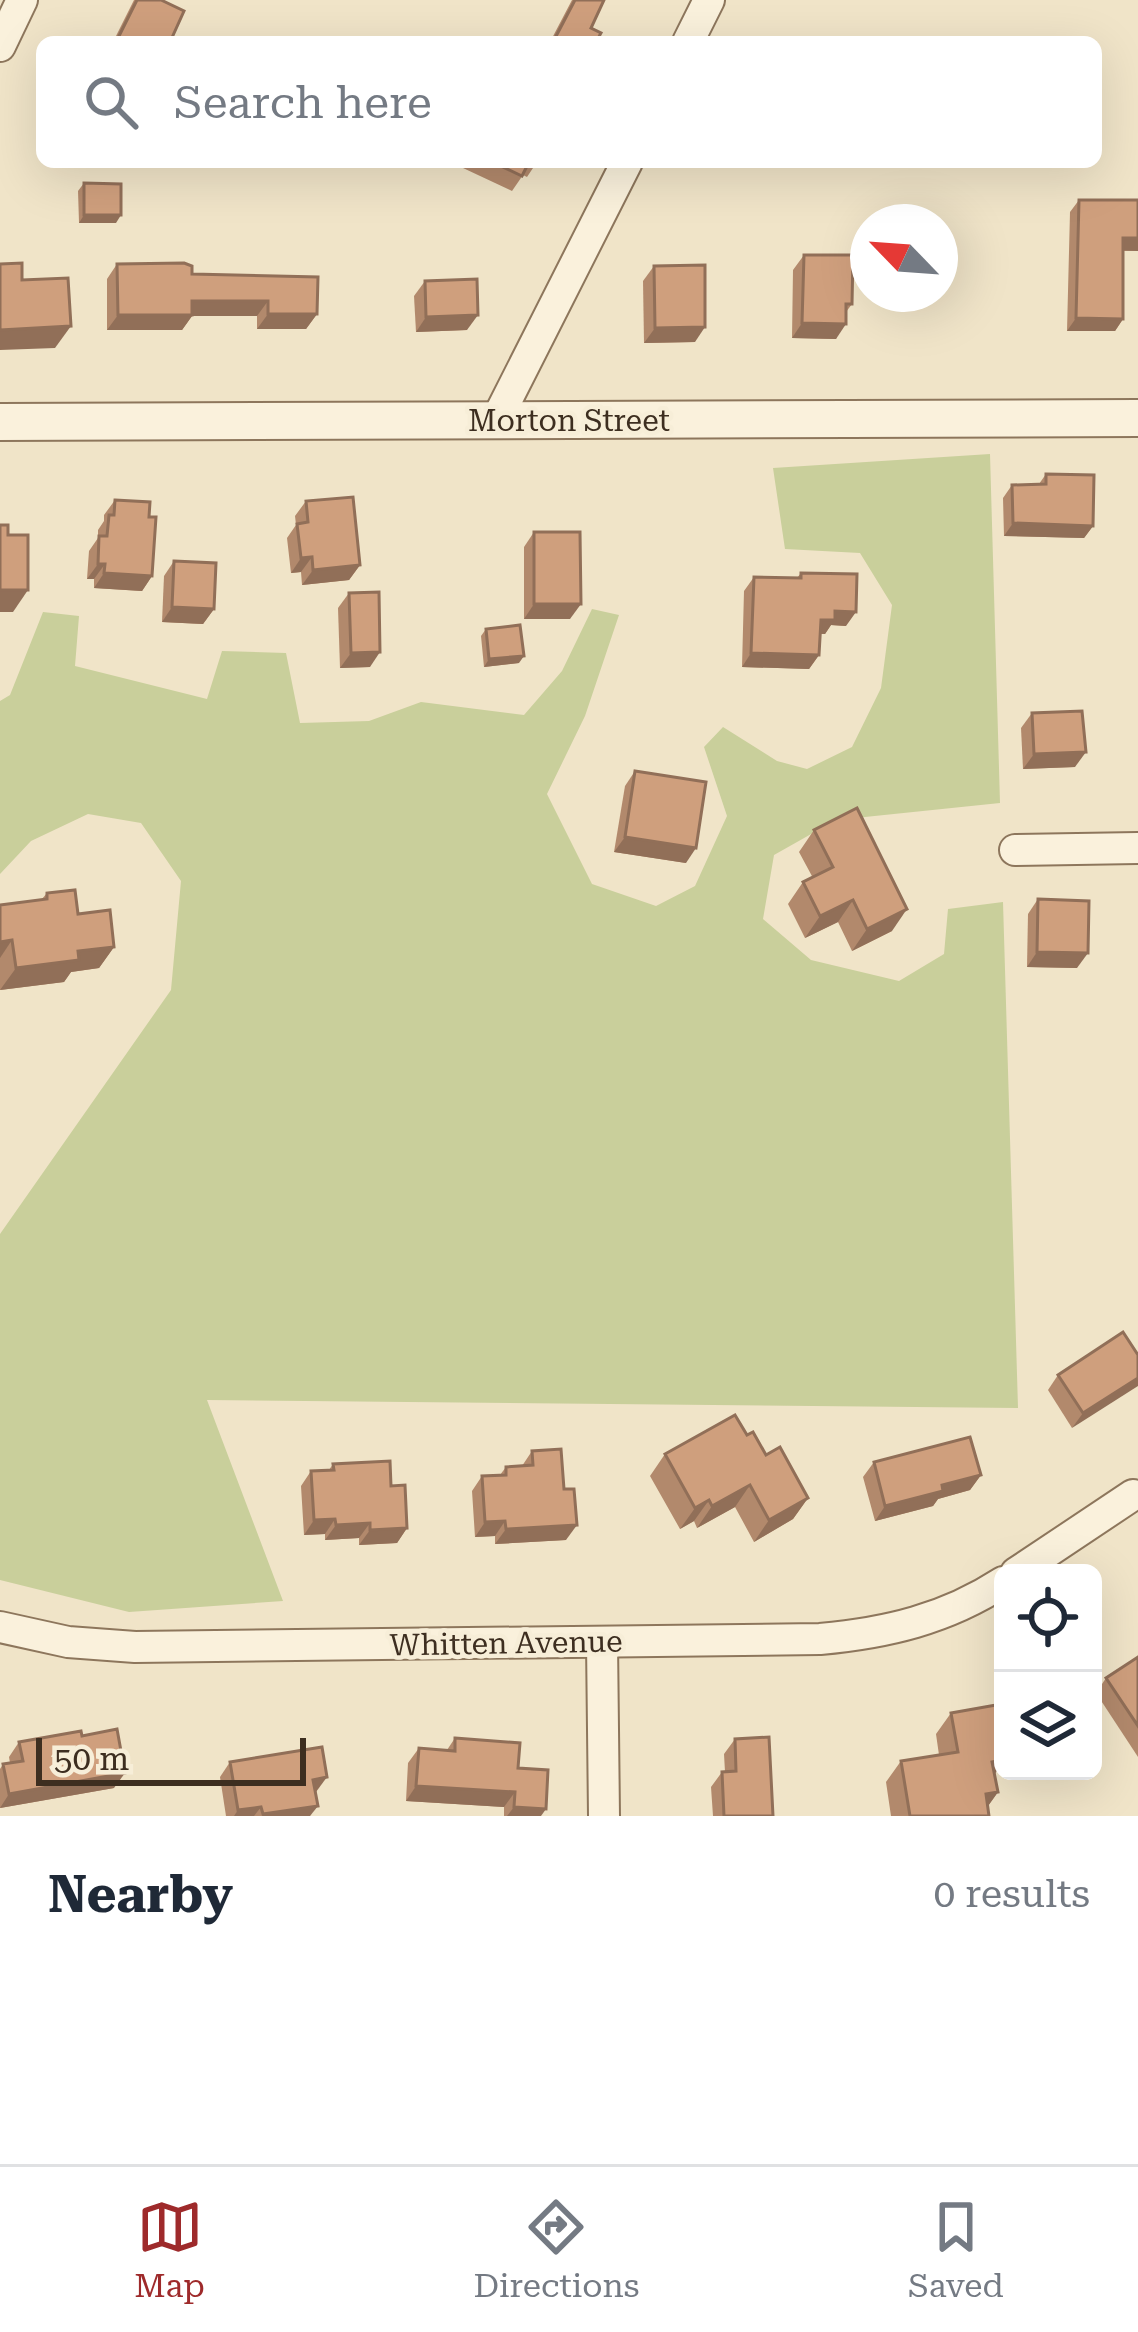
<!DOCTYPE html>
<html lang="en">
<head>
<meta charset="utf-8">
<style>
	body { margin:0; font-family:"Roboto Serif",serif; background:#f2f2f3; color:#1f2937 }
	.controls { position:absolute; right:36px; bottom:36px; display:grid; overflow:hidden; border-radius:18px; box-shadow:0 12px 48px #0002 }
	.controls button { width:108px; height:108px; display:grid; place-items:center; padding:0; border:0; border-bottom:3px solid #e0e1e3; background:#fff; color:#1f2937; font:60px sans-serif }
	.compass { position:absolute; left:850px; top:204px; width:108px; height:108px; border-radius:50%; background:#fff; box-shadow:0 12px 48px #0002; rotate:295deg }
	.scale { position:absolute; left:36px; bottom:30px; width:270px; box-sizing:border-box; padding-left:12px; border:6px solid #3d2e20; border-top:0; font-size:33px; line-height:42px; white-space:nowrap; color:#3d2e20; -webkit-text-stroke:9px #f7eed8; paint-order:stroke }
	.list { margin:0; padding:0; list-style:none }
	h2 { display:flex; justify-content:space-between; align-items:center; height:156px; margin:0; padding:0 48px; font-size:51px }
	h2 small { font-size:39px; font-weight:400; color:#747a83 }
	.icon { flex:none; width:66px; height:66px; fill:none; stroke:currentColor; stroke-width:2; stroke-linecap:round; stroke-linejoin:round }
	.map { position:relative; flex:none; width:1138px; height:1816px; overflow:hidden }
	.search { position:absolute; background:#fff; box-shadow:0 12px 48px #0002; left:36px; right:36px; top:36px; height:132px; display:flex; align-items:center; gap:30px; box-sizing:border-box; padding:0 42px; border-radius:18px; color:#747a83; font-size:45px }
	.sheet { height:348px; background:#fff }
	nav { display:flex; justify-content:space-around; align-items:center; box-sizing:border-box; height:168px; border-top:3px solid #e0e1e3; background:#fff; font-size:33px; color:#747a83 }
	nav a { display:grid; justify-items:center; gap:6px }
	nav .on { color:#9e2a2b }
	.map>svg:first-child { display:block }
	.green { fill:#c9cf9b }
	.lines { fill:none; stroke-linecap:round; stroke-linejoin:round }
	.minor-casing { stroke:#8d765c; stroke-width:34 }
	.tertiary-casing { stroke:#8d765c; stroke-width:40 }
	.minor { stroke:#faf1dc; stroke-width:30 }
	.tertiary { stroke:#faf1dc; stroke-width:36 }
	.wall { fill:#b2896c }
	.shaded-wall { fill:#916f58 }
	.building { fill:#cf9f7d; stroke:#916f58; stroke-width:3 }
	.labels { text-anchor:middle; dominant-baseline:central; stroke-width:9; stroke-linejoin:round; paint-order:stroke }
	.street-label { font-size:30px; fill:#3d2e20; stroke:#f7eed8 }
</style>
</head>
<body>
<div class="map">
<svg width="1138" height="1816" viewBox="0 0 1138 1816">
	<rect width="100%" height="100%" fill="#f0e4c8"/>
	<polygon class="green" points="990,454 1000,803 836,820 774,855 763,919 811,960 899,981 944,954 948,909 1003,902 1018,1408 207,1400 283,1601 129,1612 0,1580 0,1234 171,990 181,881 141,823 88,814 31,841 0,874 0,701 10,695 43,612 79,616 75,666 207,699 222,651 286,653 300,723 369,721 421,702 524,715 562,671 592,609 619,615 585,716 547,794 592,884 656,906 695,886 727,816 704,747 723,727 777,761 807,769 852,747 881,688 892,605 860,553 785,549 773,468"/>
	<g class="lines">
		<defs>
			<g id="minor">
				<polyline points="688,42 709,0"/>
				<polyline points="0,46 22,0"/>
				<polyline points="496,421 627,162"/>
				<polyline points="1015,850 1138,848"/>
				<polyline points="1016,1573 1133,1495"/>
				<path d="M0 1627 68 1642 135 1647 820 1639C887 1633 946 1619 1003 1582"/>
				<polyline points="602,1642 604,1816"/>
			</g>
			<polyline id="tertiary" points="0,422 1138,418"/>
		</defs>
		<use href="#minor" class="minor-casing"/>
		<use href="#tertiary" class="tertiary-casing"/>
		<use href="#minor" class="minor"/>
		<use href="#tertiary" class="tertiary"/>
	</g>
	<g class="wall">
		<polygon points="134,0 161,0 170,42 113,42"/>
		<polygon points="572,0 604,0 591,28 596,42 550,42"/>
		<polygon points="466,162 537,162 527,177 523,175 512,191 463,168"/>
		<polygon points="84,183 116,223 79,223 78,191"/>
		<polygon points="1079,200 1138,200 1138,251 1123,251 1123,319 1115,331 1067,331 1070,212"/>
		<polygon points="804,255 852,304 846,312 836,339 792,338 793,270"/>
		<polygon points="117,264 192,274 317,314 306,329 257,329 257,316 192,316 182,330 107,330 107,279"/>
		<polygon points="654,266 695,342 644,343 643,281"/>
		<polygon points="425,281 467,330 416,332 414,296"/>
		<polygon points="1046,474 1093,526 1084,538 1004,536 1003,498 1012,485 1039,484"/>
		<polygon points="115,500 152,576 142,591 94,588 94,579 87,579 89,551 98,538 98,530 104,521 104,515"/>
		<polygon points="306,501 360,565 349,580 302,585 301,572 291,573 287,538 296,525 295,516"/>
		<polygon points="534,532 570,619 524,619 524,547"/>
		<polygon points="174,561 214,609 203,624 162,622 164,576"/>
		<polygon points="801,573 846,626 831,625 825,634 820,634 819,655 809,669 742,667 744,591 754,577 797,578"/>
		<polygon points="349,593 370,667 340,668 338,608"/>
		<polygon points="486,629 519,663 484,667 481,636"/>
		<polygon points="1032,713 1075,767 1023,769 1021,728"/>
		<polygon points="635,771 686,863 614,852 625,786"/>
		<polygon points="814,830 892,931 852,951 838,922 805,938 788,904 803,882 813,878 799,852"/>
		<polygon points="47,893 78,914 114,947 99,968 71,972 64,982 0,990 0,905 42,899"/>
		<polygon points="1038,899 1077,968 1027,967 1028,914"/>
		<polygon points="1138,1355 1072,1428 1048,1390 1058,1375"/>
		<polygon points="747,1435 808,1498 793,1519 754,1542 735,1507 697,1528 694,1521 680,1529 650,1476 665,1454"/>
		<polygon points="532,1451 566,1540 495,1544 495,1536 475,1537 472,1491 482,1476 500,1475 506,1467 522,1466"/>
		<polygon points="874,1462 981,1475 970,1490 938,1499 933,1506 875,1521 863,1477"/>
		<polygon points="333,1464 391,1486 407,1528 397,1543 359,1545 359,1538 325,1540 325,1534 304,1535 301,1486 311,1471 329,1470"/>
		<polygon points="1138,1657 1138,1757 1096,1693 1106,1678"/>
		<polygon points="951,1713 995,1774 998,1792 988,1806 989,1816 891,1816 886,1782 901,1761 939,1755 936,1734"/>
		<polygon points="82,1736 114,1788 0,1808 0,1769 3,1764 10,1763 9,1757 19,1742"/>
		<polygon points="455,1738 518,1768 541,1816 504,1816 504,1807 406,1801 408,1763 419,1748 447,1750"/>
		<polygon points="735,1739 773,1816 713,1816 711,1787 722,1772 725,1772 724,1754"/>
		<polygon points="230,1762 316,1792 310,1816 226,1816 220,1777"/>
	</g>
	<g class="shaded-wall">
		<polygon points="84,215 121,215 116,223 79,223"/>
		<polygon points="1123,238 1138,238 1138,251 1114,250"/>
		<polygon points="192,301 268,301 257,316 192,316 182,330 107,330 118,315"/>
		<polygon points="268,314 317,314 306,329 257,329"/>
		<polygon points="478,315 467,330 416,332 426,317"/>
		<polygon points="1076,318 1123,319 1115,331 1067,331"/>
		<polygon points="802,323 846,324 836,339 792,338"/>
		<polygon points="71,326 55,348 0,350 0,330"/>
		<polygon points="705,327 695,342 644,343 655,328"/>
		<polygon points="1013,523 1093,526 1084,538 1004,536"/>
		<polygon points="312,557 301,572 291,573 301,558"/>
		<polygon points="98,564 105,564 94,579 87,579"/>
		<polygon points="360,565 349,580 302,585 313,570"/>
		<polygon points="104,573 152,576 142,591 94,588"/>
		<polygon points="0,590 28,590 13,612 0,612"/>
		<polygon points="534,604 581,604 570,619 524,619"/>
		<polygon points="172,607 214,609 203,624 162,622"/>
		<polygon points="835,611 856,612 846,626 831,625 825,634 811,633 821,620"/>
		<polygon points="380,652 370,667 340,668 351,653"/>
		<polygon points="751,653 819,655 809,669 742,667"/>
		<polygon points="524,656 519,663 484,667 489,659"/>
		<polygon points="1086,752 1075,767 1023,769 1034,754"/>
		<polygon points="625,837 696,848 686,863 614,852"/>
		<polygon points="853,900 838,922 805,938 820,916"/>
		<polygon points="907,909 892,931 852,951 867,929"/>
		<polygon points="12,940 0,958 0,942"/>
		<polygon points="114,947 99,968 71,972 64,982 0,990 16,968 78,951"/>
		<polygon points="1037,952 1088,953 1077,968 1027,967"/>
		<polygon points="1138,1378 1138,1386 1072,1428 1083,1413"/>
		<polygon points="981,1475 970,1490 938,1499 933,1506 875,1521 885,1506 942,1485"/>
		<polygon points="750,1485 735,1507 697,1528 712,1506"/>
		<polygon points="808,1498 793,1519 754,1542 769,1520"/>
		<polygon points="709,1500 694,1521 680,1529 695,1508"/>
		<polygon points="335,1519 325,1534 304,1535 314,1520"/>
		<polygon points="505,1521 495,1536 475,1537 485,1522"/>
		<polygon points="370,1523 359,1538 325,1540 336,1525"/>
		<polygon points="577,1525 566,1540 495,1544 506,1529"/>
		<polygon points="407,1528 397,1543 359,1545 370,1530"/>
		<polygon points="1003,1760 1003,1762 990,1781 992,1762"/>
		<polygon points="125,1773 114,1788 0,1808 9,1794"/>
		<polygon points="327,1777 316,1792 303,1795 313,1780"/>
		<polygon points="416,1786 515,1792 504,1807 406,1801"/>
		<polygon points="998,1792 983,1813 986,1794"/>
		<polygon points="318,1806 310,1816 262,1816 263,1814"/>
		<polygon points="261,1807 254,1816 234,1816 238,1810"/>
		<polygon points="514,1807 546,1809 541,1816 507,1816"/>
	</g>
	<g class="building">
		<polygon points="137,0 161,0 184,11 170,42 116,42"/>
		<polygon points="575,0 604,0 591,28 601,33 596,42 553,42"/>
		<polygon points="492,162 529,162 522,176"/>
		<polygon points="84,183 121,184 121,215 84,215"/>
		<polygon points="1079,200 1138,200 1138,238 1123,238 1123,319 1076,318"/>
		<polygon points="804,255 853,255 852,304 846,304 846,324 802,323"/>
		<polygon points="22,263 22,280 68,278 71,326 0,330 0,264"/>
		<polygon points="184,263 192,266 192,274 318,277 317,314 268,314 268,301 192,301 192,315 118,315 117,264"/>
		<polygon points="705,265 705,327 655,328 654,266"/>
		<polygon points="477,279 478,315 426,317 425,281"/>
		<polygon points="1046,474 1094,475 1093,526 1013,523 1012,485 1046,484"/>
		<polygon points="353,497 360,565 313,570 312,557 301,558 297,524 308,522 306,501"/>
		<polygon points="115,500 150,502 149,517 156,517 152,576 104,573 105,564 98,564 99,536 107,536 109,515 114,515"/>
		<polygon points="0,525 8,525 8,535 28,535 28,590 0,590"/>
		<polygon points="534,532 580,532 581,604 534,604"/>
		<polygon points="174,561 216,563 214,609 172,607"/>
		<polygon points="801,573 857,574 856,612 835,611 835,620 821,620 819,655 751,653 754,577 801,578"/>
		<polygon points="379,592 380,652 351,653 349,593"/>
		<polygon points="520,625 524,656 489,659 486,629"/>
		<polygon points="1082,711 1086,752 1034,754 1032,713"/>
		<polygon points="635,771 706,782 696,848 625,837"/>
		<polygon points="857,808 907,909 867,929 853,900 820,916 803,882 833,867 814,830"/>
		<polygon points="75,890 78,914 110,910 114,947 78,951 79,960 16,968 12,940 0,942 0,905 47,899 47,893"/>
		<polygon points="1038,899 1089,901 1088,953 1037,952"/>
		<polygon points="1123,1332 1138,1355 1138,1378 1083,1413 1058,1375"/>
		<polygon points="735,1415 747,1435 753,1432 766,1455 780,1447 808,1498 769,1520 750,1485 712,1506 709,1500 695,1508 665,1454"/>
		<polygon points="970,1437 981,1475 942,1485 943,1491 885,1506 874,1462"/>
		<polygon points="561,1449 564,1489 574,1489 577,1525 506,1529 505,1521 485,1522 482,1476 506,1475 506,1467 533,1465 532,1451"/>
		<polygon points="390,1461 391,1486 405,1485 407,1528 370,1530 370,1523 336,1525 335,1519 314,1520 311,1471 334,1470 333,1464"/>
		<polygon points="1138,1657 1138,1726 1106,1678"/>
		<polygon points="996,1705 1003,1748 1003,1760 992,1762 998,1792 986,1794 989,1816 910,1816 901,1761 958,1752 951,1713"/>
		<polygon points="117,1729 125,1773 9,1794 3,1764 23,1761 19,1742 81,1731 82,1736"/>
		<polygon points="769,1737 773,1816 724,1816 722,1772 736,1771 735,1739"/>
		<polygon points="455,1738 520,1743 518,1768 548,1770 546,1809 514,1807 515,1792 416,1786 419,1748 455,1751"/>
		<polygon points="322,1747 327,1777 313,1780 318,1806 263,1814 261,1807 238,1810 230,1762"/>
	</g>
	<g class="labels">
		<g class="street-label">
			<text x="569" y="420">Morton Street</text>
			<text transform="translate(506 1643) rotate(-1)">Whitten Avenue</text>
		</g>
	</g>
</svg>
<div class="controls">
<button><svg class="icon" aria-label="locate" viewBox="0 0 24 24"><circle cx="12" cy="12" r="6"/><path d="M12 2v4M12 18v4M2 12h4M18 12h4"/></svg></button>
<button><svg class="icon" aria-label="layers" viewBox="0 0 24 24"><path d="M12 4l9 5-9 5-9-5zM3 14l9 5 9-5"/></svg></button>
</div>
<svg class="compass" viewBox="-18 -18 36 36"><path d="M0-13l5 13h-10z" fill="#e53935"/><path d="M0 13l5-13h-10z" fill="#747a83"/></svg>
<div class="scale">50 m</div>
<div class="search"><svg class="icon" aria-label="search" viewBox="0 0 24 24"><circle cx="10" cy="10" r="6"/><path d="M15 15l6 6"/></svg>Search here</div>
</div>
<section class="sheet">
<h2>Nearby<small>0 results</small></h2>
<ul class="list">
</ul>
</section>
<nav>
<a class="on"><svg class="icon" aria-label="map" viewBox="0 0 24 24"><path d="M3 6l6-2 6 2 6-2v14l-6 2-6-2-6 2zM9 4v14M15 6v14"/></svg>Map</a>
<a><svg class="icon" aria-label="directions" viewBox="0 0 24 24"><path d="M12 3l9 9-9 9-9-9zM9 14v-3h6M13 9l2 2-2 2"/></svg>Directions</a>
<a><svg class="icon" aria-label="saved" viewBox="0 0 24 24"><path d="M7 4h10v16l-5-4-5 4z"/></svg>Saved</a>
</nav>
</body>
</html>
